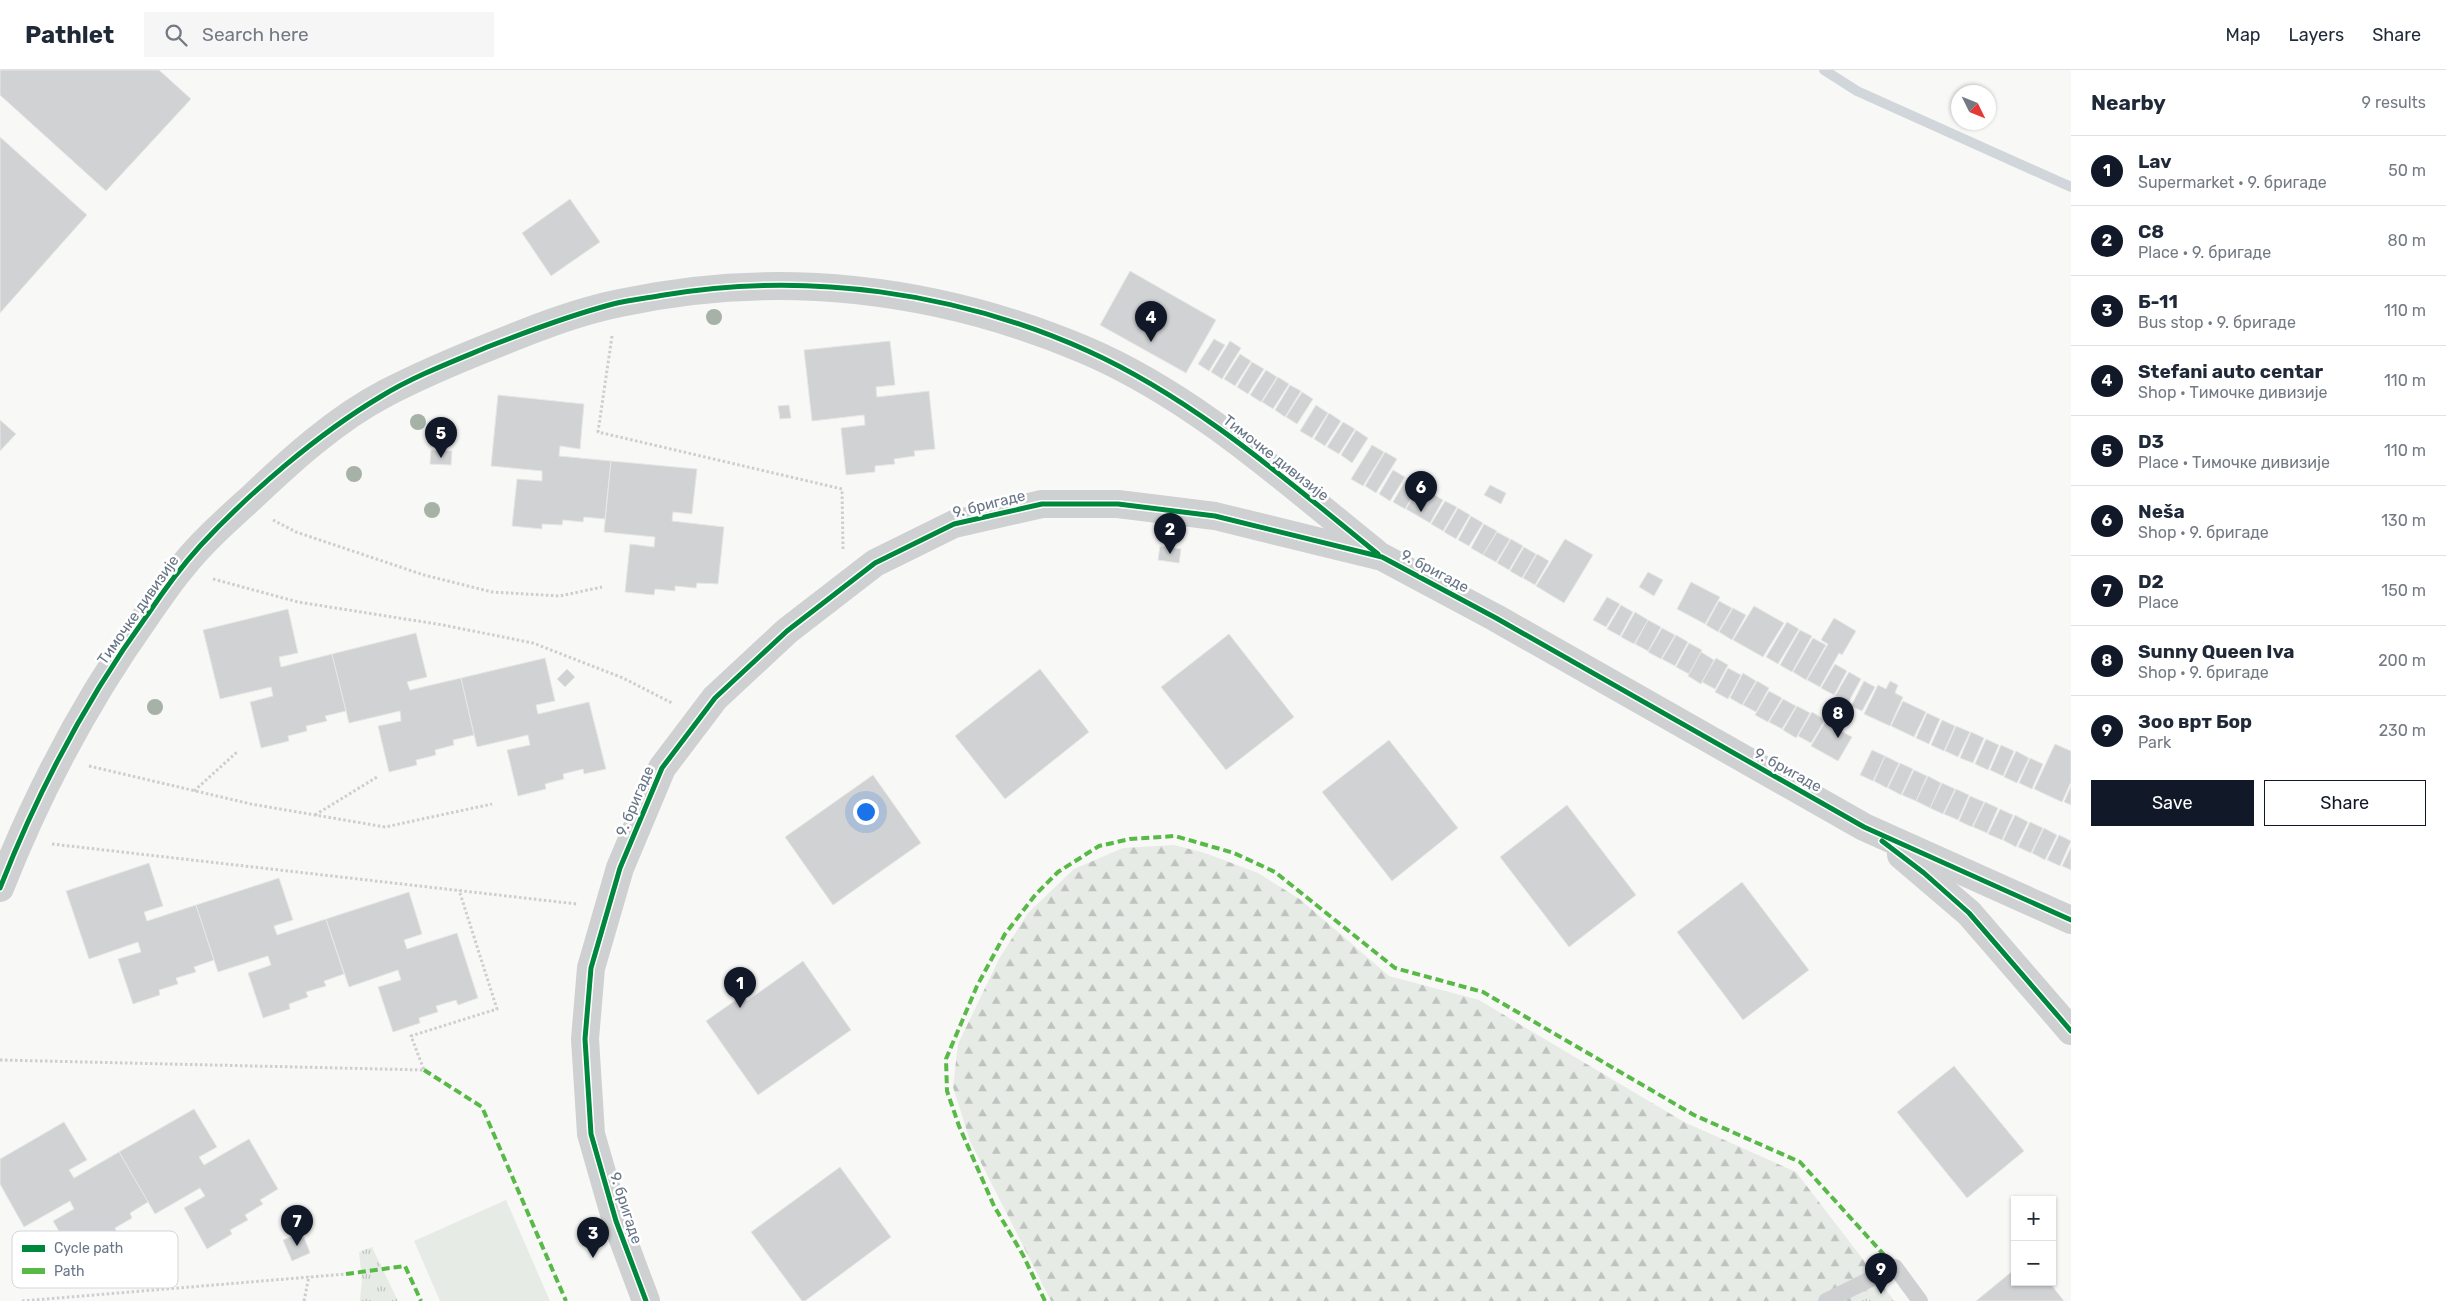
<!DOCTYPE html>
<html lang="en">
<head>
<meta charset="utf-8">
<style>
	body { margin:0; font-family:Rubik,sans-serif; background:#f6f6f7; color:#1f2937 }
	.controls { position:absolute; right:15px; bottom:15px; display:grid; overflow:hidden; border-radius:0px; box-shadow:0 1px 4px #0004 }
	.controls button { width:45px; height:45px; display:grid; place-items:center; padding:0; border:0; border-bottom:1px solid #e0e1e3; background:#fff; color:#1f2937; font:25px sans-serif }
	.compass { position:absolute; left:1951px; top:15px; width:45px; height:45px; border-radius:50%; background:#fff; box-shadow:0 1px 4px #0004; rotate:133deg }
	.you { position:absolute; left:865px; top:741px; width:18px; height:18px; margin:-12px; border:4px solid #fff; border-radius:50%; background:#1a73e8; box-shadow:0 0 0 8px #1a73e833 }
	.badge { display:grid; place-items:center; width:32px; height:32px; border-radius:50%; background:#111827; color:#fff; font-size:16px; font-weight:700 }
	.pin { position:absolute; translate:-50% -41px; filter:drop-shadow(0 1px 2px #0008) }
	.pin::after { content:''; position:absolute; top:26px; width:18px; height:15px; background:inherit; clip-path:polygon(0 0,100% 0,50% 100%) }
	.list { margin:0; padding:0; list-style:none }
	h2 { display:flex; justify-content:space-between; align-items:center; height:65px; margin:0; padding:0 20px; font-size:21px }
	h2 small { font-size:16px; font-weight:400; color:#747a83 }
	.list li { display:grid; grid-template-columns:32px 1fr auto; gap:15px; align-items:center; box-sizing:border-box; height:70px; padding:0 20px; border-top:1px solid #e0e1e3 }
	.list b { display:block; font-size:19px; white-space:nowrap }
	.list p { margin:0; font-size:16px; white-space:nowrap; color:#747a83 }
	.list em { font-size:16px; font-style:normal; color:#747a83 }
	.actions { display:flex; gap:10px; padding:15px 20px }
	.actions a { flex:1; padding:11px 0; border:1px solid #111827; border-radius:0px; text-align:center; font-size:18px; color:#111827 }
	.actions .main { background:#111827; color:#fff }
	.icon { flex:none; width:28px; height:28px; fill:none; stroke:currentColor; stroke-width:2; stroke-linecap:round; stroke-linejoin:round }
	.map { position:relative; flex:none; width:2071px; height:1231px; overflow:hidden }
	header { display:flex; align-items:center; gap:30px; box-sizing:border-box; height:70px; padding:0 25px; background:#fff; border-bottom:1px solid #e0e1e3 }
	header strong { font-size:24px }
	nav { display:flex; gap:28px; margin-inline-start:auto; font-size:18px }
	.search { width:350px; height:45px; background:#f6f6f7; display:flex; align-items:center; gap:12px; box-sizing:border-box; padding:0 18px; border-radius:0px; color:#747a83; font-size:19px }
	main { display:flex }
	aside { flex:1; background:#fff }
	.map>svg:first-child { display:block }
	.forest { fill:url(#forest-firs) }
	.park { fill:url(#park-tufts) }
	.pitch { fill:#e7ebe5 }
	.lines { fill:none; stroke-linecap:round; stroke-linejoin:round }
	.stream { stroke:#d1d6da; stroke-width:10 }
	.building { fill:#d1d2d3; stroke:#e7e7e6 }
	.path { stroke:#cdcece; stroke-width:3; stroke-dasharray:2.5 2.5; stroke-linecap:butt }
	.lane { stroke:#cfd0d2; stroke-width:16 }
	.street { stroke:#cfd0d2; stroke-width:28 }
	.quiet { stroke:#58b947; stroke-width:4; stroke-dasharray:8 4; stroke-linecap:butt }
	.cycleway-casing { stroke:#fff; stroke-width:8 }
	.cycleway { stroke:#00873e; stroke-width:5 }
	.tree { fill:#a7b2a6 }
	.labels { text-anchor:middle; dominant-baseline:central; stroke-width:5; stroke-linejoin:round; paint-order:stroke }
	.street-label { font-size:15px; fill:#687587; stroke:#fff }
	.key { fill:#fff; stroke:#d2d6db; stroke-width:1 }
	.key-label { font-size:14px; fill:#687587 }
</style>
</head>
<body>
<header>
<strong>Pathlet</strong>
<div class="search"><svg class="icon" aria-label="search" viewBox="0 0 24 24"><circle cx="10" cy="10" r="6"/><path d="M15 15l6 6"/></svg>Search here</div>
<nav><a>Map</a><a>Layers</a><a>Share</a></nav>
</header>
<main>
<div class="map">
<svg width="2071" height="1231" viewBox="0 0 2071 1231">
	<defs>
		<pattern id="forest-firs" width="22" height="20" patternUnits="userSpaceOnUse" patternTransform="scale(1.25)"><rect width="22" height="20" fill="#e7ebe5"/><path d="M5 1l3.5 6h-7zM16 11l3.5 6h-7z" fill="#bfc3bf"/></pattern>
		<pattern id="park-tufts" width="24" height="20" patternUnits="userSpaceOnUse" patternTransform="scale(1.25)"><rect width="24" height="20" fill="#e7ebe5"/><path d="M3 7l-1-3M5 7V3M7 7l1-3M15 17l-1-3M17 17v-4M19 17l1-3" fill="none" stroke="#bfc3bf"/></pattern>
	</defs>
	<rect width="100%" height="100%" fill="#f8f8f7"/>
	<polygon class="forest" points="1174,775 1205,783 1258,803 1301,830 1389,906 1479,930 1684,1052 1796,1102 1885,1218 1859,1231 1051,1231 970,1071 953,1017 958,974 999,889 1028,843 1074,799 1123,778"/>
	<g class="park">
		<polygon points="372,1177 398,1231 360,1231 362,1209 359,1182"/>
		<polygon points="1885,1218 1894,1231 1859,1231"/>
	</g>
	<polygon class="pitch" points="506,1130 550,1231 440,1231 414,1171"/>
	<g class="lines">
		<polyline class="stream" points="1824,0 1857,21 2071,117"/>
	</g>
	<g class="building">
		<polygon points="0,0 159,0 191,29 106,121 0,25"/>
		<polygon points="0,67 87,145 0,243"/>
		<polygon points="570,129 600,172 551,206 522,163"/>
		<polygon points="1130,201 1216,250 1186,303 1100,255"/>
		<polygon points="1214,269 1225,275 1209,301 1198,294"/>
		<polygon points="890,271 895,315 876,317 877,327 929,321 935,379 914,381 915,386 894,389 895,394 875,396 875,402 846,405 841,358 865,355 864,345 812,351 804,280"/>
		<polygon points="1230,271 1241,278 1222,309 1211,302"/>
		<polygon points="1240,284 1251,291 1235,316 1224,309"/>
		<polygon points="1252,292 1264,299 1248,324 1237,317"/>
		<polygon points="1266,300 1277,307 1261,332 1250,325"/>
		<polygon points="1278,307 1289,314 1273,339 1262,332"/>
		<polygon points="1290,315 1301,321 1285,347 1275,340"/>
		<polygon points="1302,322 1313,329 1297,354 1286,347"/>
		<polygon points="498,325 584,334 580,379 560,376 559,386 611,391 605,449 584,447 583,452 563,450 562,455 542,454 542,459 512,456 517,409 542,411 542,401 491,396"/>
		<polygon points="789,335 791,348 780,349 778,336"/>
		<polygon points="1316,335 1328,343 1312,368 1300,361"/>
		<polygon points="1329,343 1341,351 1325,376 1314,369"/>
		<polygon points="0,350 16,364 0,381"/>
		<polygon points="1343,352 1355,359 1339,384 1327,377"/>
		<polygon points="1356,360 1368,368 1352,393 1341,385"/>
		<polygon points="1372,375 1384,382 1363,416 1351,409"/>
		<polygon points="431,380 452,381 451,395 430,394"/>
		<polygon points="1385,382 1397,389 1376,423 1365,416"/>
		<polygon points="611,391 697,399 692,444 673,442 672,451 724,457 718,514 697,513 696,518 675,516 675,521 655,519 654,525 625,522 630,474 654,477 655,467 604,462"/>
		<polygon points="1393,400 1405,407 1390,431 1379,424"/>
		<polygon points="1407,408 1419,415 1405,439 1393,432"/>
		<polygon points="1490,415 1506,423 1501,434 1484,425"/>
		<polygon points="1420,416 1443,430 1430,453 1406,439"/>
		<polygon points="1445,431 1457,437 1443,461 1431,454"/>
		<polygon points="1458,438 1470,445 1456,469 1444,462"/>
		<polygon points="1471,446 1483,453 1469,476 1458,470"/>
		<polygon points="1484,454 1497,461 1483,485 1471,478"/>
		<polygon points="1497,462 1510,469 1496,492 1483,485"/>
		<polygon points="1511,469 1523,476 1509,500 1497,493"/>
		<polygon points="1565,469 1593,485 1564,533 1536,516"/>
		<polygon points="1160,476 1181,479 1179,493 1158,490"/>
		<polygon points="1524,477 1536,484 1522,508 1510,501"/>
		<polygon points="1537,484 1549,491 1535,515 1523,508"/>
		<polygon points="1648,502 1663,510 1654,526 1639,517"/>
		<polygon points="1691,512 1720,527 1705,554 1677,539"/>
		<polygon points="1607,527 1620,534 1606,557 1593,550"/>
		<polygon points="1719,531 1732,538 1718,562 1706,555"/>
		<polygon points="1621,535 1633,542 1620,566 1607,559"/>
		<polygon points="1754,536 1784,553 1763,587 1733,570"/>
		<polygon points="1733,538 1746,545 1732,570 1719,562"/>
		<polygon points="288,539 298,583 279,587 281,597 332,584 346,641 325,646 327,651 306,656 307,661 288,666 289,671 261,678 250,632 273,626 271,617 220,629 203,560"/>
		<polygon points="1635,542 1648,550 1634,574 1621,567"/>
		<polygon points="1834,548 1856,561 1842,585 1839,583 1820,617 1807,610 1828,574 1821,570"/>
		<polygon points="1648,550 1661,557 1648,581 1635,574"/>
		<polygon points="1787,552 1799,559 1778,594 1766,587"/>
		<polygon points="1662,558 1675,565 1661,589 1648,582"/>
		<polygon points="1800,560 1812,566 1792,602 1780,595"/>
		<polygon points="416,563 427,607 407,612 410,620 461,608 474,665 453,670 454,675 435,680 436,685 416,690 417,695 389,702 378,656 401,651 400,641 349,653 332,584"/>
		<polygon points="1229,564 1294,647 1226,700 1161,617"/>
		<polygon points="1676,565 1688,572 1675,596 1662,589"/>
		<polygon points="1813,568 1826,575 1806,610 1793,602"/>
		<polygon points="1689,573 1702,580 1689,604 1676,597"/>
		<polygon points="1701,582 1714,590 1701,614 1688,606"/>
		<polygon points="545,588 555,631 536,635 538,644 589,632 606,699 584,704 583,699 563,704 564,709 545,714 546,719 518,726 507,680 530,675 528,665 477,677 461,608"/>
		<polygon points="1716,588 1728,595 1715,619 1702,612"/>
		<polygon points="1835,594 1847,601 1834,625 1821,618"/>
		<polygon points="1728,598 1741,605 1728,629 1715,622"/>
		<polygon points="567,599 575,607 565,617 557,609"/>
		<polygon points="1040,599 1089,662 1005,729 955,666"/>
		<polygon points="1849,602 1861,609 1848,633 1835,626"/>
		<polygon points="1743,603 1756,611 1742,635 1730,628"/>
		<polygon points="1757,611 1769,618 1756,642 1743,635"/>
		<polygon points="1864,611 1875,617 1862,641 1851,636"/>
		<polygon points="1890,611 1898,615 1895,623 1903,627 1890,656 1864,644 1878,615 1886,619"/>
		<polygon points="1769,621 1782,628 1768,652 1755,645"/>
		<polygon points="1783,629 1796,636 1782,659 1769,652"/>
		<polygon points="1903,631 1926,642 1914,667 1891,656"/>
		<polygon points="1797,636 1810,643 1796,668 1783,660"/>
		<polygon points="1812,642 1825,650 1811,673 1798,666"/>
		<polygon points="1927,643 1940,649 1929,674 1916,668"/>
		<polygon points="1942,650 1955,656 1944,681 1931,675"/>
		<polygon points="1825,652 1852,667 1838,691 1811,676"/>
		<polygon points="1956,656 1970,662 1958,687 1945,681"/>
		<polygon points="1971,662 1984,668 1973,693 1960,688"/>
		<polygon points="1986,669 1999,675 1988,700 1975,694"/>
		<polygon points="1389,670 1458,758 1392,811 1322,722"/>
		<polygon points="2055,674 2071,681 2071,712 2062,732 2034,719"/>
		<polygon points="2001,675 2014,681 2003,706 1990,700"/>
		<polygon points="1872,680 1885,686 1873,711 1860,705"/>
		<polygon points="2016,681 2029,688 2017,713 2004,707"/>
		<polygon points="1885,686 1899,693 1887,718 1874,711"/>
		<polygon points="2030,688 2043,694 2032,719 2019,713"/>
		<polygon points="1900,693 1913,699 1901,725 1888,718"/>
		<polygon points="1914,700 1927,706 1916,731 1902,725"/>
		<polygon points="873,705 921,773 833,835 785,767"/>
		<polygon points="1928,706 1941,713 1930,738 1916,731"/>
		<polygon points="1942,713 1955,719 1943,744 1930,738"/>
		<polygon points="2071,716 2071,735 2064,732"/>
		<polygon points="1956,719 1969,725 1958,750 1944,744"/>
		<polygon points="1970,726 1984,732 1972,757 1959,751"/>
		<polygon points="1985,732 1998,738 1987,763 1973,757"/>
		<polygon points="1567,735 1636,825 1569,877 1500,787"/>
		<polygon points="2000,739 2013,745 2002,770 1988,764"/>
		<polygon points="2015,745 2028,752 2016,777 2003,770"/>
		<polygon points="2030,752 2043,758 2031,783 2018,777"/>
		<polygon points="2044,758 2057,765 2045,790 2032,783"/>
		<polygon points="2059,765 2071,771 2060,796 2047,790"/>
		<polygon points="2071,777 2071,800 2062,796"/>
		<polygon points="149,793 163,836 144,842 147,851 196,835 214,890 194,897 196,902 176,908 178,914 159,920 160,925 133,934 118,889 141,882 138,872 89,889 66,821"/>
		<polygon points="279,808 293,850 274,856 277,865 326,849 344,904 324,911 326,916 306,922 308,927 289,934 290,939 263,948 248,903 271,895 268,886 218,902 196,835"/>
		<polygon points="1742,812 1809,900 1743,950 1677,862"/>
		<polygon points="409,822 422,864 404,870 407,879 457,863 478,928 458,935 456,930 436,936 438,942 419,948 420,953 393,962 378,917 401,910 398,900 349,917 326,849"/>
		<polygon points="803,891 851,960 758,1025 706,951 743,925 747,931"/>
		<polygon points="1954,996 2024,1081 1967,1128 1897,1042"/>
		<polygon points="194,1039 217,1077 199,1087 204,1095 249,1069 278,1119 260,1130 263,1134 245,1145 248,1150 230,1160 232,1164 207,1179 184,1138 205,1126 200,1118 155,1144 119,1082"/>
		<polygon points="64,1052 87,1090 69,1100 74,1108 119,1082 148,1132 130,1143 132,1148 115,1158 117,1163 100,1173 102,1178 77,1192 53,1151 74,1139 70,1131 24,1157 0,1114 0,1089"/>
		<polygon points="840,1097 891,1167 805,1231 802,1231 751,1162"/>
		<polygon points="302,1162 310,1183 292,1191 283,1170"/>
		<polygon points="2015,1199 2015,1212 2049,1212 2064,1231 1976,1231"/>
	</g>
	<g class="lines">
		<g class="path">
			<polyline points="612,266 598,362 842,419 843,480"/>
			<polyline points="273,450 296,462 424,505 492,522 560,526 602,517"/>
			<polyline points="213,509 298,532 443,555 533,573 623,608 672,633"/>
			<polyline points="89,696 251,734 385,757 492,734"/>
			<polyline points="194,721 237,682"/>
			<polyline points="315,745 377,707"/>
			<polyline points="52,774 577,834"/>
			<polyline points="0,990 424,1000 411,966 497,939 459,820"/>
			<polyline points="22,1231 346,1204"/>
			<polyline points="304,1231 309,1206"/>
		</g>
		<polyline class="lane" points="1826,1231 1895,1197 1920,1231"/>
		<g class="street">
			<polyline points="1901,785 1969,843 2071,961"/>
			<path d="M0 818C38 722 87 629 147 545 159 528 170 511 183 496 203 471 227 450 250 429 291 390 336 349 386 323 419 306 454 291 489 277 531 260 575 242 620 233 777 199 936 217 1085 280 1193 326 1284 409 1375 482"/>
			<polyline points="646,1231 616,1151 591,1064 585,969 591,898 620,798 662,698 715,628 787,561 875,493 954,454 1042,434 1118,434 1215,446 1382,487 1496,548 1864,757 2071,850"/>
		</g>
		<g class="quiet">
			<polyline points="424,1000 482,1037 566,1231"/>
			<polyline points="346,1204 405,1196 421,1231"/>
			<polyline points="1045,1231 1023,1185 994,1136 959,1056 947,1021 946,989 977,916 1005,864 1036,824 1058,802 1099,776 1130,769 1175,766 1234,783 1275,802 1395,898 1483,922 1694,1045 1800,1092 1895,1197"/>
		</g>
		<defs>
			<g id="cycleway">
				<polyline points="1882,771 1924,803 1969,843 2071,961"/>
				<path d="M0 818C38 721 87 628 148 544 164 520 181 497 200 476 250 422 318 364 380 327 414 306 454 291 490 276 531 260 571 245 613 234 630 230 647 228 664 225 806 201 957 222 1088 281 1196 330 1286 410 1378 484"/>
				<polyline points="646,1231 616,1151 591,1064 585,969 591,898 620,798 662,698 715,628 787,561 875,493 954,454 1042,434 1118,434 1215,446 1382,487 1496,548 1864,757 2071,850"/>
			</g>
		</defs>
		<use href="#cycleway" class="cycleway-casing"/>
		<use href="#cycleway" class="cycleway"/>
	</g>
	<g class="tree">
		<circle cx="714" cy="247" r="8"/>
		<circle cx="418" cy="352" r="8"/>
		<circle cx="354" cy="404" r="8"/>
		<circle cx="432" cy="440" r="8"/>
		<circle cx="155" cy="637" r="8"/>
	</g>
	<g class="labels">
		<g class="street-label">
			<text transform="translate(1276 388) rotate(38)">Тимочке дивизије</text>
			<text transform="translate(989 434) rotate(-14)">9. бригаде</text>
			<text transform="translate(1435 501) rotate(28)">9. бригаде</text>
			<text transform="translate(138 540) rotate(-55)">Тимочке дивизије</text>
			<text transform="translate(1788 700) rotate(29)">9. бригаде</text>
			<text transform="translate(635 731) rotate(-67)">9. бригаде</text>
			<text transform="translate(626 1138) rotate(72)">9. бригаде</text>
		</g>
	</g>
	<rect x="12" y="1161" width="166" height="57" rx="8" class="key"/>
	<rect x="22" y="1175" width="23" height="7" fill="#00873e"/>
	<rect x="22" y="1198" width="23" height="6" fill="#58b947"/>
	<g class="key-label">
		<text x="54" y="1183">Cycle path</text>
		<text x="54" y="1206">Path</text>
	</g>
</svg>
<div class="controls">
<button>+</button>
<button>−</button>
</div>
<svg class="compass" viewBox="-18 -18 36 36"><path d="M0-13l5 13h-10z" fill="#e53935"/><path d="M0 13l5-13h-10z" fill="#747a83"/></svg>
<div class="you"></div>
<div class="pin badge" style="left:740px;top:938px">1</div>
<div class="pin badge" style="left:1170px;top:484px">2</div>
<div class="pin badge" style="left:593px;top:1188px">3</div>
<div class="pin badge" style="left:1151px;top:272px">4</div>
<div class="pin badge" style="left:441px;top:388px">5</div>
<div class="pin badge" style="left:1421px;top:442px">6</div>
<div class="pin badge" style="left:297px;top:1176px">7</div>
<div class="pin badge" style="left:1838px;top:668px">8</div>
<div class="pin badge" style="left:1881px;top:1224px">9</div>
</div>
<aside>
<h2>Nearby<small>9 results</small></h2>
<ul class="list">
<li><span class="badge">1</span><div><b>Lav</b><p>Supermarket · 9. бригаде</p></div><em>50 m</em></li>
<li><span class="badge">2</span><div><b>C8</b><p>Place · 9. бригаде</p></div><em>80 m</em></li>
<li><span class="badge">3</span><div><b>Б-11</b><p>Bus stop · 9. бригаде</p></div><em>110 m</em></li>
<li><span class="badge">4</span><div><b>Stefani auto centar</b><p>Shop · Тимочке дивизије</p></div><em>110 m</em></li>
<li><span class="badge">5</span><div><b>D3</b><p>Place · Тимочке дивизије</p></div><em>110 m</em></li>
<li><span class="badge">6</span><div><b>Neša</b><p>Shop · 9. бригаде</p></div><em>130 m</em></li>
<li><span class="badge">7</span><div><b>D2</b><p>Place</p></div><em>150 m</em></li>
<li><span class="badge">8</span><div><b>Sunny Queen Iva</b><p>Shop · 9. бригаде</p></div><em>200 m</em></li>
<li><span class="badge">9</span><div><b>Зоо врт Бор</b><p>Park</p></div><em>230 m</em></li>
</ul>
<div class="actions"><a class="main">Save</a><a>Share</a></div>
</aside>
</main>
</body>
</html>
